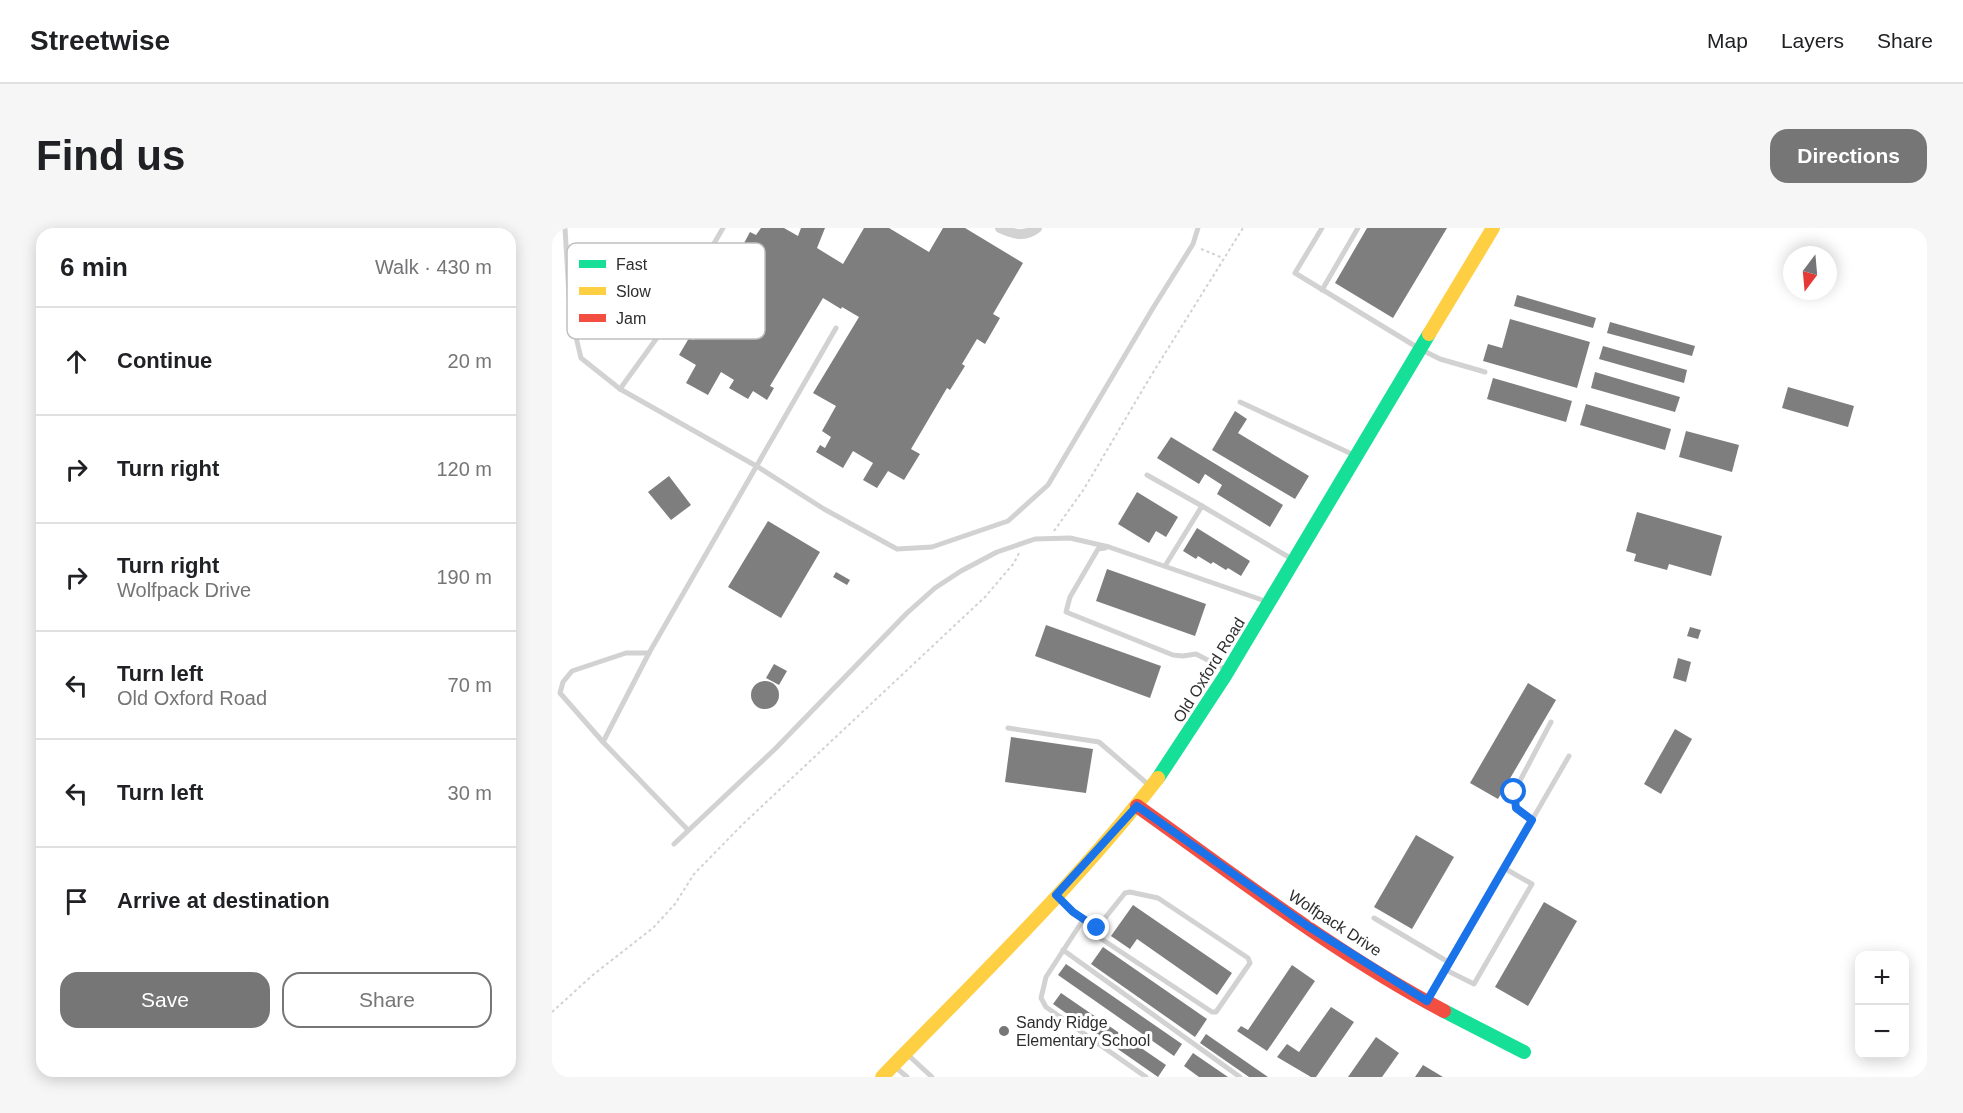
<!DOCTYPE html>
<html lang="en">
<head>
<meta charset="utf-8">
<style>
	body { margin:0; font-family:Arial,sans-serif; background:#f6f6f6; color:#202124 }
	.controls { position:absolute; right:18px; bottom:18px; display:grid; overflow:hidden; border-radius:12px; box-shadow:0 3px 15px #0003 }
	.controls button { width:54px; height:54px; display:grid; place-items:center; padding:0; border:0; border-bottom:2px solid #e0e0e0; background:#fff; color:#202124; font:30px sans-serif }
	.compass { position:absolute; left:1231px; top:18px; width:54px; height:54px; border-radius:50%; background:#fff; box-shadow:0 3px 15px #0003; rotate:196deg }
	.stop { position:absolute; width:18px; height:18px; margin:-14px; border:4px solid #1a73e8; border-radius:50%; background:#fff }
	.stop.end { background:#1a73e8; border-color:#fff; box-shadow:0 2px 6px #0008 }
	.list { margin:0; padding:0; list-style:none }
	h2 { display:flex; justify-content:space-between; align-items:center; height:78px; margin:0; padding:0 24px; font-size:26px }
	h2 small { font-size:20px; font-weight:400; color:#757577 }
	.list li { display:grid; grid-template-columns:39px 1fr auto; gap:18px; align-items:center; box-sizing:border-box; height:108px; padding:0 24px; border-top:2px solid #e0e0e0 }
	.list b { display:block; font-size:22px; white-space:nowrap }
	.list p { margin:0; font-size:20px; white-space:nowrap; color:#757577 }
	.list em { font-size:20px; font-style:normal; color:#757577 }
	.actions { display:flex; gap:12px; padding:18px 24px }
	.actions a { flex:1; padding:14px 0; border:2px solid #767676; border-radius:18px; text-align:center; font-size:21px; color:#767676 }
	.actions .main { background:#767676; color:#fff }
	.icon { flex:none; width:33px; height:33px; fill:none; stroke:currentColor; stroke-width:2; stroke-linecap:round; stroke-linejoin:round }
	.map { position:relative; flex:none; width:1375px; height:849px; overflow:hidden; border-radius:18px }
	header { display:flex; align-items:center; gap:36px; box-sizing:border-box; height:84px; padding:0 30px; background:#fff; border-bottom:2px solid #e0e0e0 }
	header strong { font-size:28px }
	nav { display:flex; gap:33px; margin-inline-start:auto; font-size:21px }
	.intro { display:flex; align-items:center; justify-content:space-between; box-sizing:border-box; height:144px; padding:0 36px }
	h1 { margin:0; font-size:42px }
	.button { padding:15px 27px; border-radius:18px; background:#767676; color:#fff; font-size:21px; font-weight:700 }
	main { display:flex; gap:36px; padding:0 36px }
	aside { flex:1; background:#fff; border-radius:18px; box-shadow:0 3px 15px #0003 }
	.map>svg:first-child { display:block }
	.building { fill:#7e7e7e }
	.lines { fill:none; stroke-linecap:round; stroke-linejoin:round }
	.path { stroke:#d2d2d2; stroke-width:2; stroke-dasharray:3 3; stroke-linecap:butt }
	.lane { stroke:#d2d2d2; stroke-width:5 }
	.street { stroke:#d2d2d2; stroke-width:10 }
	.fast { stroke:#16e098; stroke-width:14 }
	.slow { stroke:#ffcf43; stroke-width:14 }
	.jam { stroke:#f24e42; stroke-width:14 }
	.route { stroke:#1a73e8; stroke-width:8 }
	.poi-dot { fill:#767676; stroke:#fff; stroke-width:2 }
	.labels { text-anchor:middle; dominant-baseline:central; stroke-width:6; stroke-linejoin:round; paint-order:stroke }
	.street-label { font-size:16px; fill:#2d2d2d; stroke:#fff }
	.poi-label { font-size:16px; fill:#2d2d2d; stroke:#fff; text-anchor:start }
	.key { fill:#fff; stroke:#c0c0c0; stroke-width:1.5 }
	.key-label { font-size:16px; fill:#2d2d2d }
</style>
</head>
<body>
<header>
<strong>Streetwise</strong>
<nav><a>Map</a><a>Layers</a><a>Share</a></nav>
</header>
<div class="intro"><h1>Find us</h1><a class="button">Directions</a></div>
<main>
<aside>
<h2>6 min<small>Walk · 430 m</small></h2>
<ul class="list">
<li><svg class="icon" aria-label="ahead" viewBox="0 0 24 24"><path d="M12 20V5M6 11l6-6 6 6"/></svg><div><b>Continue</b></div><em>20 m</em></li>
<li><svg class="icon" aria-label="right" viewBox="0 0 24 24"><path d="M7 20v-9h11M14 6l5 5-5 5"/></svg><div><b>Turn right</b></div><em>120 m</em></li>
<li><svg class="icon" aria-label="right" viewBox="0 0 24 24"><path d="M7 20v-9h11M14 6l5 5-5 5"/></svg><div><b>Turn right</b><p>Wolfpack Drive</p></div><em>190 m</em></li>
<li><svg class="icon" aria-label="left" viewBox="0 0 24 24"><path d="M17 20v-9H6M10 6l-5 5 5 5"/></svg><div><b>Turn left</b><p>Old Oxford Road</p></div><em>70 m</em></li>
<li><svg class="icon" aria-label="left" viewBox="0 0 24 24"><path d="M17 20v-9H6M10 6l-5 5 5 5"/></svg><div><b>Turn left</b></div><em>30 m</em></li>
<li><svg class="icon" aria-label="arrive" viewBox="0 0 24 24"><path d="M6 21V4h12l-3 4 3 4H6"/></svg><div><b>Arrive at destination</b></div></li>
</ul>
<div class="actions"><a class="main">Save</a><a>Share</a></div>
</aside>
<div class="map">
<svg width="1375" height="849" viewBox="0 0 1375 849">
	<rect width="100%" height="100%" fill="#fff"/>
	<g class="building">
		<polygon points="209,0 232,0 246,8 249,0 273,0 265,20 291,36 312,0 337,0 377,24 391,0 413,0 471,35 441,86 448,90 433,116 425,111 410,136 413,138 398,162 395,160 359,221 368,226 352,252 336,243 325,260 311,252 321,235 301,223 291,240 264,224 268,217 273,220 279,209 270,203 284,178 261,165 307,89 290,79 289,81 271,70 218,158 222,160 215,172 201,163 196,171 177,160 182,152 169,144 156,167 134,155 144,137 127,127 137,110 142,112 166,72 161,69 163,65 157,62 163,53 157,49 164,37 170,41 178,27 189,33 195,19 191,17 198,4 204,7"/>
		<polygon points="815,0 895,0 841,90 783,55"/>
		<polygon points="965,67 1044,90 1041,100 962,78"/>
		<polygon points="958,91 1038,114 1025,160 931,133 936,116 950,120"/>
		<polygon points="1058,94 1143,118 1140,128 1055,105"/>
		<polygon points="1051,118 1135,142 1132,155 1047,131"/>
		<polygon points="1043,144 1128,169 1123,184 1039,160"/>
		<polygon points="941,150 1020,173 1014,194 935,171"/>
		<polygon points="1236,159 1302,178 1296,199 1230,180"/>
		<polygon points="1034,176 1119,201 1113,222 1028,197"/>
		<polygon points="683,183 695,191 686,205 757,248 743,271 660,222"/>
		<polygon points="1134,203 1187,217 1180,244 1127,229"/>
		<polygon points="619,209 731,277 718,299 665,266 670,257 653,246 647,256 605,230"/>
		<polygon points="117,248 139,277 119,292 96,264"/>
		<polygon points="585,264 626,289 614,309 604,303 597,315 566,296"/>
		<polygon points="1085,284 1170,308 1159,348 1117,336 1115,342 1082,333 1084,326 1074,323"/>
		<polygon points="216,293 268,324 229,390 176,359"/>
		<polygon points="645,300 698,333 689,348 676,340 674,342 661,334 659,336 646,328 644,331 631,323"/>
		<polygon points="555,341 654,376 643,408 544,373"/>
		<polygon points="284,344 298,352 295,357 281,349"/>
		<polygon points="494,397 609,438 598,470 483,428"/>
		<polygon points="1138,399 1149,402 1146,411 1135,408"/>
		<polygon points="1126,430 1139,434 1134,454 1121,450"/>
		<polygon points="222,436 235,443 227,457 214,450"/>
		<circle cx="213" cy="467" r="14"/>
		<polygon points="976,455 1004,472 946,571 918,555"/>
		<polygon points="1123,501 1140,511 1109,566 1092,556"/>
		<polygon points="459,509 541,521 534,565 453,554"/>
		<polygon points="864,607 902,629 860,701 822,679"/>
		<polygon points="992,674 1025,693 976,778 943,759"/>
		<polygon points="581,677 680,745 665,767 585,711 578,721 559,708"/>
		<polygon points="551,719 655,791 643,809 539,736"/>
		<polygon points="514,736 630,816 622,828 506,747"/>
		<polygon points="740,737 763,753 715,823 685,803 689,798 696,802"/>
		<polygon points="509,765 614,837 606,849 501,776"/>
		<polygon points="779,779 802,794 764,849 759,849 725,829 735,816 747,824"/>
		<polygon points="654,806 716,849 697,849 648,815"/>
		<polygon points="824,809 847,825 830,849 796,849"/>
		<polygon points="641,825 676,849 647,849 632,838"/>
		<polygon points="871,837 891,849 863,849"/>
	</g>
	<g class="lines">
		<g class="path">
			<polyline points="649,21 671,30"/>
			<polyline points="502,303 532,261 597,151 691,0"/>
			<polyline points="0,784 42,746 101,700 123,676 142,646 191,596 433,369 462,335 467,325"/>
		</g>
		<g class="lane">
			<polyline points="13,0 18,84 29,130 68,161 206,239 272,281 345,321 380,319 456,293 496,257 601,80 641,16 646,0"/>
			<polyline points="770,0 743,45 868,121 888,131 933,144"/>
			<polyline points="770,62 806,0"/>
			<polyline points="68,161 115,96 171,0"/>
			<polyline points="688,174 802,227"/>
			<polyline points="595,247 650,278"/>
			<polyline points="553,320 546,321 518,369 514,384 621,427 631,428 644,426 675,442"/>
			<polyline points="613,338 650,278 740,331"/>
			<polyline points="97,425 74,425 20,443 11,454 8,465 51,514 136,602"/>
			<polyline points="456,500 547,514 598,558"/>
			<polyline points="51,514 97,425 284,100"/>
			<polyline points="980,592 964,580 962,564 999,494"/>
			<polyline points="122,616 223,521 355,385 383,360 409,343 445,324 483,311 518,310 557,319 716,374"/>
			<polyline points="506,669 521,684 545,700 573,665 578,664 606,670 696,730 698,735 664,784 660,784 548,710 544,705 545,700"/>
			<polyline points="822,690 898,735"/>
			<polyline points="531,692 494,749 489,770 494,779 594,849"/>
			<polyline points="511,722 688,849"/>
			<polyline points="894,742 922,756 980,656 952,640"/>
			<polyline points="876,772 1017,528"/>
			<polyline points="355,826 380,849"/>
			<polyline points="342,838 355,849"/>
		</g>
		<path class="street" d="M448 0C461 6 472 10 485 0"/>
		<g class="fast">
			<polyline points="606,550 673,448 877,106"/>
			<polyline points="892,783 972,824"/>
		</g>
		<g class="slow">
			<polyline points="877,106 941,0"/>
			<path d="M330 849C424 752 523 657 606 550"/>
		</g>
		<path class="jam" d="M585 578C685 649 784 726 892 783"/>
	</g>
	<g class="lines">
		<polyline class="route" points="545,700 521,684 504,667 585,578 754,697 875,773 980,592 964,580 962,564"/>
	</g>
	<circle class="poi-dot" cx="452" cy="803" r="6"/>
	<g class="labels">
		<g class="street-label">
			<text transform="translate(657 442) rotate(-58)">Old Oxford Road</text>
			<text transform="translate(783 695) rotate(33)">Wolfpack Drive</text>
		</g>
		<g class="poi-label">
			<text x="464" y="794">Sandy Ridge<tspan x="464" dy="18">Elementary School</tspan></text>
		</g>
	</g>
	<rect x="15" y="15" width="198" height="96" rx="9" class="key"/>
	<rect x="27" y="32" width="27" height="8" fill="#16e098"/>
	<rect x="27" y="59" width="27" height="8" fill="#ffcf43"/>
	<rect x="27" y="86" width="27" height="8" fill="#f24e42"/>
	<g class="key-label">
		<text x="64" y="42">Fast</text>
		<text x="64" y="69">Slow</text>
		<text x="64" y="96">Jam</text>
	</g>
</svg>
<div class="controls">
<button>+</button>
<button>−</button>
</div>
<svg class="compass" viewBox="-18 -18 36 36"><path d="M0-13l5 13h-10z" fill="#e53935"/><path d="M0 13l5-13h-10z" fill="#757577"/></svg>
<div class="stop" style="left:962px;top:564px"></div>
<div class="stop end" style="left:545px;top:700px"></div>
</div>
</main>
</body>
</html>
